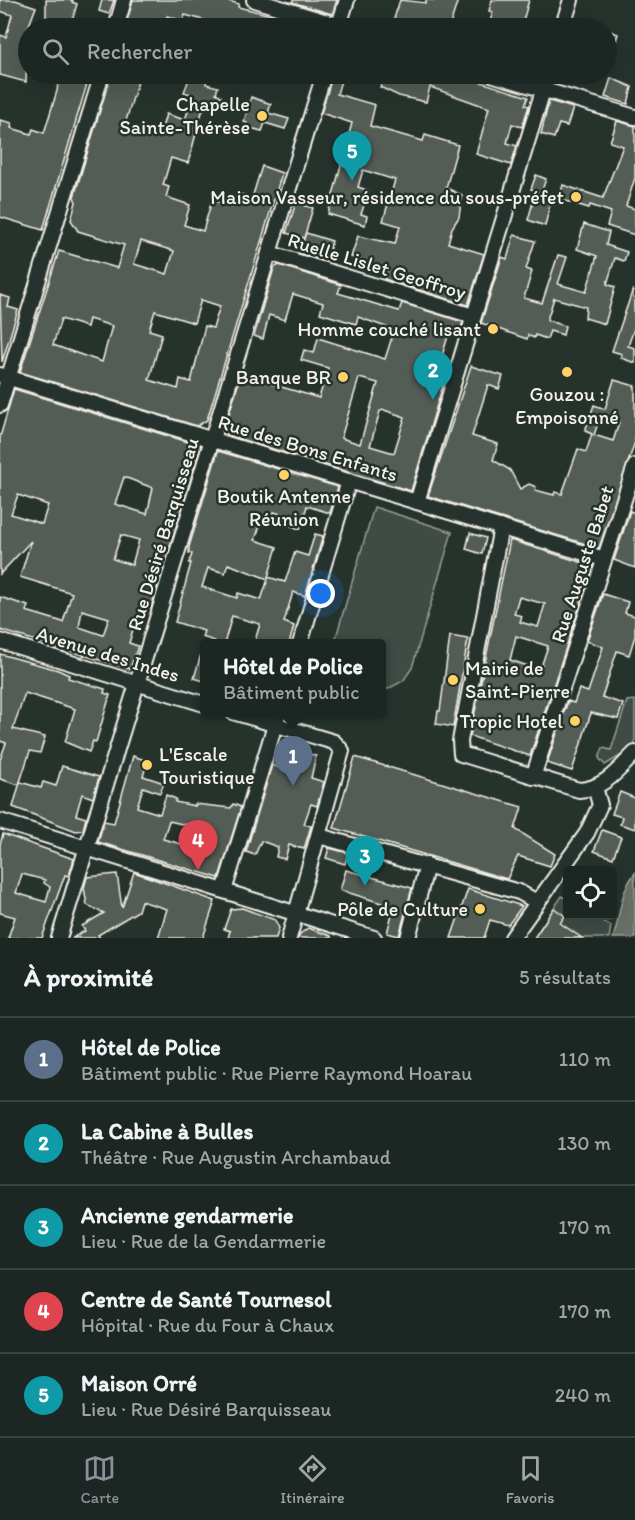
<!DOCTYPE html>
<html lang="fr">
<head>
<meta charset="utf-8">
<style>
	body { margin:0; font-family:Itim,sans-serif; background:#29322f; color:#f1f3f6 }
	.controls { position:absolute; right:18px; bottom:18px; display:grid; overflow:hidden; border-radius:6px; box-shadow:0 6px 24px #0002 }
	.controls button { width:54px; height:54px; display:grid; place-items:center; padding:0; border:0; border-bottom:2px solid #3a4340; background:#1c2622; color:#f1f3f6; font:30px sans-serif }
	.you { position:absolute; left:321px; top:594px; width:21px; height:21px; margin:-15px; border:4px solid #fff; border-radius:50%; background:#1a73e8; box-shadow:0 0 0 9px #1a73e833 }
	.badge { display:grid; place-items:center; width:39px; height:39px; border-radius:50%; background:#8c9099; color:#fff; font-size:20px; font-weight:700 }
	.pin { position:absolute; translate:-50% -50px; filter:drop-shadow(0 2px 3px #0008) }
	.pin::after { content:''; position:absolute; top:32px; width:21px; height:18px; background:inherit; clip-path:polygon(0 0,100% 0,50% 100%) }
	.popup { position:absolute; left:200px; top:639px; width:186px; height:78px; box-sizing:border-box; display:grid; place-content:center; border-radius:6px; background:#1c2622; filter:drop-shadow(0 2px 4px #0005); font-size:20px; white-space:nowrap; color:#a0a5a5 }
	.popup b { font-size:22px; color:#f1f3f6 }
	.popup::after { content:''; position:absolute; left:50%; top:100%; margin-left:-12px; border:12px solid transparent; border-top-color:#1c2622 }
	.list { margin:0; padding:0; list-style:none }
	h2 { display:flex; justify-content:space-between; align-items:center; height:78px; margin:0; padding:0 24px; font-size:26px }
	h2 small { font-size:20px; font-weight:400; color:#a0a5a5 }
	.list li { display:grid; grid-template-columns:39px 1fr auto; gap:18px; align-items:center; box-sizing:border-box; height:84px; padding:0 24px; border-top:2px solid #3a4340 }
	.list b { display:block; font-size:22px; white-space:nowrap }
	.list p { margin:0; font-size:20px; white-space:nowrap; color:#a0a5a5 }
	.list em { font-size:20px; font-style:normal; color:#a0a5a5 }
	.icon { flex:none; width:33px; height:33px; fill:none; stroke:currentColor; stroke-width:2; stroke-linecap:round; stroke-linejoin:round }
	.map { position:relative; flex:none; width:635px; height:938px; overflow:hidden }
	.search { position:absolute; background:#1c2622; box-shadow:0 6px 24px #0002; left:18px; right:18px; top:18px; height:66px; display:flex; align-items:center; gap:15px; box-sizing:border-box; padding:0 21px; border-radius:33px; color:#a0a5a5; font-size:22px }
	.sheet { height:498px; background:#1c2622 }
	nav { display:flex; justify-content:space-around; align-items:center; box-sizing:border-box; height:84px; border-top:2px solid #3a4340; background:#1c2622; font-size:16px; color:#a0a5a5 }
	nav a { display:grid; justify-items:center; gap:3px }
	nav .on { color:#8c9099 }
	.map>svg:first-child { display:block }
	.green { fill:#414b45; stroke:#9a9e96; stroke-width:1.5 }
	.water { fill:#676f68; stroke:#9fa39b; stroke-width:1.5 }
	.building { fill:#525c55; stroke:#f4f1e8; stroke-width:1.5; fill-rule:evenodd }
	.lines { fill:none; stroke-linecap:round; stroke-linejoin:round }
	.minor-casing { stroke:#f4f1e8; stroke-width:18 }
	.minor { stroke:#26332d; stroke-width:14 }
	.poi-dot { fill:#ffd166; stroke:#26332d; stroke-width:2 }
	.labels { text-anchor:middle; dominant-baseline:central; stroke-width:5; stroke-linejoin:round; paint-order:stroke }
	.poi-label { font-size:20px; fill:#f4f1e8; stroke:#26332d; text-anchor:end }
	.street-label { font-size:20px; fill:#f4f1e8; stroke:#26332d }
</style>
</head>
<body>
<div class="map">
<svg width="635" height="938" viewBox="0 0 635 938">
	<rect width="100%" height="100%" fill="#26332d"/>
	<filter id="ink" filterUnits="userSpaceOnUse"><feTurbulence type="fractalNoise" baseFrequency=".0167" numOctaves="2"/><feDisplacementMap in="SourceGraphic" scale="12" xChannelSelector="R" yChannelSelector="G"/><feConvolveMatrix kernelMatrix="1 2 1 2 8 2 1 2 1" color-interpolation-filters="sRGB"/></filter>
	<g filter="url(#ink)">
		<g class="green">
			<polygon points="374,507 452,532 412,668 403,681 382,692 382,644 334,644"/>
			<polygon points="635,700 635,747 605,765 599,758 603,748 611,750 627,701"/>
			<polygon points="562,896 567,900 568,916 594,916 611,926 609,938 545,938 537,933"/>
		</g>
		<path class="water" d="M635 873V938H613C621 915 619 893 635 873Z"/>
		<g class="building">
			<polygon points="0,0 15,0 36,7 28,28 26,82 0,75 0,35 6,37 12,15 0,11"/>
			<polygon points="46,0 73,0 72,2 77,4 70,28 46,26"/>
			<polygon points="102,0 114,0 109,14 99,11"/>
			<polygon points="133,0 225,0 239,4 238,7 275,16 271,28 205,28 207,21 185,15 183,21 167,16 166,20 156,18 153,28 125,28"/>
			<polygon points="293,0 337,0 332,14 292,2"/>
			<polygon points="400,0 426,3 426,0 458,0 449,28 391,28"/>
			<polygon points="492,0 529,0 521,28 488,28 493,12 489,11"/>
			<polygon points="606,30 618,34 609,63 606,63"/>
			<polygon points="54,74 90,74 43,230 0,217 0,120 12,123 11,128 31,134 33,129 44,133 57,91 58,83 52,81"/>
			<path d="M111 74H131L139 78 125 124 160 135 166 114 185 120 193 95 184 92 191 74H203L202 77 207 78 206 84 218 87 216 93 221 96 202 112 188 163 171 158 163 185 169 187 166 197 190 205 184 225 203 231 212 200 233 207 238 193 252 198 262 166 282 173 207 420 197 426 20 372 59 251 117 268 124 245 78 231 71 220 76 202 74 197ZM141 241 174 251 167 274 134 264ZM201 300 220 306 213 328 205 326 191 382 180 379 178 389 149 380 162 334 149 330 155 311 194 323ZM61 319 87 327 89 319 112 326 102 362 53 345Z"/>
			<polygon points="333,74 343,74 337,94 375,105 370,126 423,141 425,135 458,145 446,188 462,195 459,217 452,228 448,243 484,254 468,305 384,279 388,269 351,257 358,236 395,244 400,226 383,221 395,180 363,170 358,187 369,191 361,214 367,216 365,225 328,214 352,123 321,113"/>
			<polygon points="384,74 456,74 528,97 525,105 529,106 522,127 512,124 507,143 517,146 511,165 476,154 489,108 430,87 426,102 399,96 380,87"/>
			<polygon points="611,78 632,87 628,104 605,97"/>
			<polygon points="251,97 271,104 268,113 289,119 285,129 265,123 262,131 246,127 247,123 244,122"/>
			<polygon points="549,101 573,108 567,126 559,124 554,138 541,134"/>
			<polygon points="617,121 635,126 635,178 626,206 635,209 635,235 607,226 611,212 590,205 589,208 559,199 563,185 603,198 623,146 610,142"/>
			<polygon points="536,175 546,179 541,193 531,189"/>
			<polygon points="536,191 552,196 545,226 528,220"/>
			<polygon points="296,203 313,208 304,238 286,233"/>
			<polygon points="584,224 609,232 606,245 627,252 624,261 615,258 607,284 615,287 605,324 585,318 586,307 554,298 547,320 565,326 563,335 550,331 547,339 535,335 534,338 528,335 527,339 481,323 502,257 507,259 514,235 535,241 526,269 532,271 524,298 542,303 558,255 567,257 558,284 586,292 597,256 577,249"/>
			<polygon points="306,233 332,241 326,261 299,253"/>
			<path d="M279 265 341 285 338 293 399 311 402 303 463 322 458 336 449 333 437 372 446 375 411 491 227 435 224 430 241 375 319 398 328 368 301 360 304 350 314 353 318 338 385 359 393 334 385 331 386 327 358 317 356 324 320 313 323 303 293 294 285 320 269 315 263 339 254 336 274 268ZM359 378 378 383 360 444 341 438ZM384 410 405 417 394 453 370 446 380 411Z"/>
			<polygon points="633,289 635,326 628,346 635,348 635,363 621,358 622,354 612,351"/>
			<polygon points="0,295 10,298 8,307 18,310 2,362"/>
			<path d="M471 366 503 376 499 389 488 385 472 436 498 444 493 460 510 470 520 489 529 484 536 487 535 490 554 495 555 492 562 494 578 449 586 452 592 434 585 431 594 405 605 409 614 380 635 386V442L599 548 428 496ZM600 417 619 423 613 441 594 435Z"/>
			<path d="M14 389 201 446 151 608 144 606 141 618 137 616 129 643 138 646 130 669 0 630V597L28 606 26 611 63 622 72 593 20 577 31 541 0 574V437ZM124 477 153 488 147 514 115 504ZM18 495 48 505 42 524 11 514ZM121 535 139 540 132 565 113 559ZM82 610 109 618 103 635 79 627Z"/>
			<path d="M218 451 338 487 330 513 307 506 300 529 291 526 294 518 274 512 272 520 263 517 255 540 277 547 268 577 285 582 295 552 308 556 315 534 323 536 305 596 293 592 284 622 294 626 289 644H254L260 624 232 616 224 644H214L215 641 202 637 204 631 175 622 191 563H189L192 554 189 553V547ZM228 564 268 579 261 600 238 593 237 598 202 587 208 568 225 573Z"/>
			<polygon points="630,511 635,513 635,568 614,560"/>
			<polygon points="470,533 486,538 482,554 466,549"/>
			<path d="M510 540 593 566 530 756 470 736ZM519 597 545 604 538 627 520 622 522 616 514 614ZM516 636 548 646 540 670 510 660Z"/>
			<polygon points="603,594 628,602 625,613 635,616 635,636 629,655 617,651 602,697 623,704 618,719 591,713 572,771 547,763 568,701 574,703 579,689 588,692 603,647 587,641"/>
			<polygon points="450,636 468,639 453,727 436,724 438,711 440,711"/>
			<polygon points="202,651 204,651 204,681 194,678"/>
			<polygon points="0,654 58,670 69,675 68,678 105,689 104,693 110,695 96,742 93,741 89,752 65,742 75,709 25,693 13,729 45,737 40,753 30,751 19,785 0,779 0,760 6,743 0,741"/>
			<polygon points="293,749 316,756 311,778 324,782 317,806 311,804 304,824 311,826 304,849 289,845 285,859 276,857 278,847 261,841 255,855 246,852 272,765 283,769"/>
			<path d="M133 756 148 761 143 776 164 783 160 793 143 787 137 807 160 814 166 795 176 799 175 802 195 806V804L231 808 233 804 241 807 219 878 98 842 104 821 114 823ZM169 821 191 826 204 824 196 848 163 839Z"/>
			<polygon points="355,757 522,807 515,829 555,854 550,866 518,856 507,879 334,828"/>
			<polygon points="62,766 99,777 93,798 82,794 76,815 86,818 83,830 76,831 13,807 20,782 41,788 43,782 56,786"/>
			<polygon points="620,792 635,798 635,829 620,824 622,817 612,814"/>
			<polygon points="602,830 621,837 613,858 594,851"/>
			<path d="M3 834 74 859 69 876 65 875 42 938H8L15 917 0 913V844ZM22 874 45 880 44 883 50 887 46 902 16 893Z"/>
			<polygon points="329,848 348,853 345,864 326,858"/>
			<polygon points="346,870 412,888 399,936 387,933 394,907 340,890"/>
			<polygon points="134,872 215,901 203,938 158,938 167,909 141,901 138,911 98,935 100,938 72,938 85,931 82,926 104,913 87,905 84,888 87,877 117,874 122,908"/>
			<polygon points="468,889 474,891 522,906 508,925 490,920 484,938 451,938"/>
			<polygon points="242,908 275,920 279,928 276,938 228,938 230,931 224,929 231,909"/>
			<polygon points="554,908 565,916 560,923 582,938 534,938"/>
			<polygon points="308,928 331,936 331,938 298,938 300,934"/>
		</g>
		<g class="lines">
			<defs>
				<g id="minor">
					<polyline points="254,0 347,28"/>
					<polyline points="116,28 124,0"/>
					<polyline points="338,28 347,0"/>
					<polyline points="562,28 571,0"/>
					<polyline points="491,74 635,117"/>
					<polyline points="269,253 473,316"/>
					<polyline points="0,375 604,559"/>
					<polyline points="0,405 102,74"/>
					<polyline points="417,502 548,74"/>
					<path d="M501 527 460 741 461 754 579 790C604 789 618 770 635 753"/>
					<polyline points="0,641 204,704"/>
					<polyline points="300,644 349,481"/>
					<polyline points="233,712 334,742 342,751 289,938"/>
					<polyline points="533,777 635,466"/>
					<polyline points="0,821 374,938"/>
					<polyline points="319,836 519,892 537,902"/>
					<polyline points="224,891 279,712"/>
					<polyline points="59,938 324,74"/>
					<polyline points="408,938 427,865"/>
					<polyline points="512,938 587,833 600,805 595,787"/>
				</g>
			</defs>
			<use href="#minor" class="minor-casing"/>
			<use href="#minor" class="minor"/>
		</g>
	</g>
	<g class="poi-dot">
		<circle cx="262" cy="116" r="6"/>
		<circle cx="576" cy="197" r="6"/>
		<circle cx="493" cy="329" r="6"/>
		<circle cx="567" cy="372" r="6"/>
		<circle cx="343" cy="377" r="6"/>
		<circle cx="284" cy="475" r="6"/>
		<circle cx="453" cy="680" r="6"/>
		<circle cx="575" cy="721" r="6"/>
		<circle cx="147" cy="765" r="6"/>
		<circle cx="480" cy="909" r="6"/>
	</g>
	<g class="labels">
		<g class="poi-label">
			<text x="250" y="104">Chapelle<tspan x="250" dy="23">Sainte-Thérèse</tspan></text>
			<text x="564" y="197">Maison Vasseur, résidence du sous-préfet</text>
			<text x="481" y="329">Homme couché lisant</text>
			<text x="331" y="377">Banque BR</text>
			<text x="567" y="394" text-anchor="middle">Gouzou :<tspan x="567" dy="23">Empoisonné</tspan></text>
			<text x="284" y="496" text-anchor="middle">Boutik Antenne<tspan x="284" dy="23">Réunion</tspan></text>
			<text x="465" y="668" text-anchor="start">Mairie de<tspan x="465" dy="23">Saint-Pierre</tspan></text>
			<text x="563" y="721">Tropic Hotel</text>
			<text x="159" y="754" text-anchor="start">L'Escale<tspan x="159" dy="23">Touristique</tspan></text>
			<text x="468" y="909">Pôle de Culture</text>
		</g>
		<g class="street-label">
			<text transform="translate(377 266) rotate(17)">Ruelle Lislet Geoffroy</text>
			<text transform="translate(308 448) rotate(17)">Rue des Bons Enfants</text>
			<text transform="translate(163 534) rotate(-73)">Rue Désiré Barquisseau</text>
			<text transform="translate(582 564) rotate(-72)">Rue Auguste Babet</text>
			<text transform="translate(108 654) rotate(17)">Avenue des Indes</text>
		</g>
	</g>
</svg>
<div class="controls">
<button><svg class="icon" aria-label="locate" viewBox="0 0 24 24"><circle cx="12" cy="12" r="6"/><path d="M12 2v4M12 18v4M2 12h4M18 12h4"/></svg></button>
</div>
<div class="you"></div>
<div class="pin badge" style="left:293px;top:786px;background:#5c6f8a">1</div>
<div class="popup"><b>Hôtel de Police</b>Bâtiment public</div>
<div class="pin badge" style="left:433px;top:400px;background:#0f9aa8">2</div>
<div class="pin badge" style="left:365px;top:886px;background:#0f9aa8">3</div>
<div class="pin badge" style="left:198px;top:870px;background:#e0444e">4</div>
<div class="pin badge" style="left:352px;top:181px;background:#0f9aa8">5</div>
<div class="search"><svg class="icon" aria-label="search" viewBox="0 0 24 24"><circle cx="10" cy="10" r="6"/><path d="M15 15l6 6"/></svg>Rechercher</div>
</div>
<section class="sheet">
<h2>À proximité<small>5 résultats</small></h2>
<ul class="list">
<li><span class="badge" style="background:#5c6f8a">1</span><div><b>Hôtel de Police</b><p>Bâtiment public · Rue Pierre Raymond Hoarau</p></div><em>110 m</em></li>
<li><span class="badge" style="background:#0f9aa8">2</span><div><b>La Cabine à Bulles</b><p>Théâtre · Rue Augustin Archambaud</p></div><em>130 m</em></li>
<li><span class="badge" style="background:#0f9aa8">3</span><div><b>Ancienne gendarmerie</b><p>Lieu · Rue de la Gendarmerie</p></div><em>170 m</em></li>
<li><span class="badge" style="background:#e0444e">4</span><div><b>Centre de Santé Tournesol</b><p>Hôpital · Rue du Four à Chaux</p></div><em>170 m</em></li>
<li><span class="badge" style="background:#0f9aa8">5</span><div><b>Maison Orré</b><p>Lieu · Rue Désiré Barquisseau</p></div><em>240 m</em></li>
</ul>
</section>
<nav>
<a class="on"><svg class="icon" aria-label="map" viewBox="0 0 24 24"><path d="M3 6l6-2 6 2 6-2v14l-6 2-6-2-6 2zM9 4v14M15 6v14"/></svg>Carte</a>
<a><svg class="icon" aria-label="directions" viewBox="0 0 24 24"><path d="M12 3l9 9-9 9-9-9zM9 14v-3h6M13 9l2 2-2 2"/></svg>Itinéraire</a>
<a><svg class="icon" aria-label="saved" viewBox="0 0 24 24"><path d="M7 4h10v16l-5-4-5 4z"/></svg>Favoris</a>
</nav>
</body>
</html>
